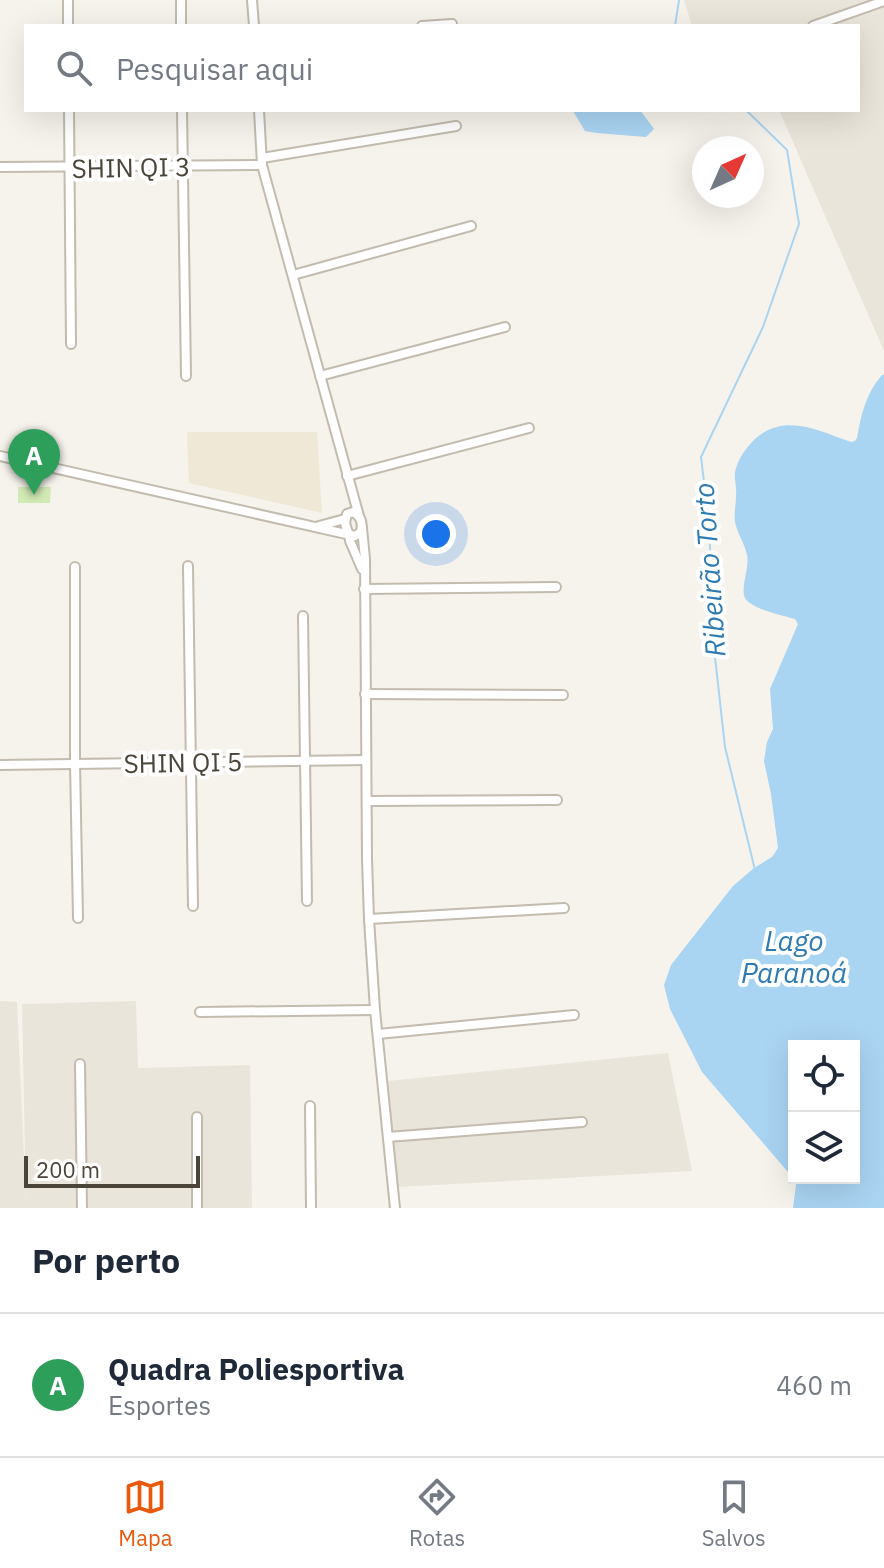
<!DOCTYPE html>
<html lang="pt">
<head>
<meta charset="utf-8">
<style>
	body { margin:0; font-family:"IBM Plex Sans",sans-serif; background:#f6f6f7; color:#1f2937 }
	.controls { position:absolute; right:24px; bottom:24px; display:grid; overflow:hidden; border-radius:0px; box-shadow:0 8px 32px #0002 }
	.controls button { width:72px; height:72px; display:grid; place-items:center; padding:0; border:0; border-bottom:2px solid #e0e1e3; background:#fff; color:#1f2937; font:40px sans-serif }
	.compass { position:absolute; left:692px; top:136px; width:72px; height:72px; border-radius:50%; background:#fff; box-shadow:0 8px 32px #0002; rotate:45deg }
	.scale { position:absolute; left:24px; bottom:20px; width:176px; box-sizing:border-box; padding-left:8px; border:4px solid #4b4439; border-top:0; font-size:22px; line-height:28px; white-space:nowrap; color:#4b4439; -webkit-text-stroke:6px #fff; paint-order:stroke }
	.you { position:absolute; left:436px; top:534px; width:28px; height:28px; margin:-20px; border:6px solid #fff; border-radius:50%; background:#1a73e8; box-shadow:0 0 0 12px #1a73e833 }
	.badge { display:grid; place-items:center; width:52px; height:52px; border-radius:50%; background:#ea580c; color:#fff; font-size:26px; font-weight:700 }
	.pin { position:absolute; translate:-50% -66px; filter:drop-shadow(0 2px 4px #0008) }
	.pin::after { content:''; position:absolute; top:42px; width:28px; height:24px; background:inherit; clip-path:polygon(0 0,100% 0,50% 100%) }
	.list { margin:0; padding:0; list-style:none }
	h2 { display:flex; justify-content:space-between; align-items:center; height:104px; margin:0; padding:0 32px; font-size:34px }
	h2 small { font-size:26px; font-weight:400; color:#747a83 }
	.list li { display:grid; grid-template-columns:52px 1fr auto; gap:24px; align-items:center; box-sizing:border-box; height:144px; padding:0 32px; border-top:2px solid #e0e1e3 }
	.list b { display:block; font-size:30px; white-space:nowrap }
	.list p { margin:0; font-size:26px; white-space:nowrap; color:#747a83 }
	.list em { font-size:26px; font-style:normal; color:#747a83 }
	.icon { flex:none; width:44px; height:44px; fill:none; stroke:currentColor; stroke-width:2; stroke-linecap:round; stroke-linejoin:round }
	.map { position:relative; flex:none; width:884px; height:1208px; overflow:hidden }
	.search { position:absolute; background:#fff; box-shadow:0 8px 32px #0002; left:24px; right:24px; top:24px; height:88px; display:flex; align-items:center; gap:20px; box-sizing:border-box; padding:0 28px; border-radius:0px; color:#747a83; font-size:30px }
	.sheet { height:248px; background:#fff }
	nav { display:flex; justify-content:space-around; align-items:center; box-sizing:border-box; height:112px; border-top:2px solid #e0e1e3; background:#fff; font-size:22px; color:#747a83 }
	nav a { display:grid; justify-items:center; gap:4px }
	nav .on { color:#ea580c }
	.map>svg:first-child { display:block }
	.residential { fill:#eae5da }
	.education { fill:#efe8d6 }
	.green { fill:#d2eab5 }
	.water { fill:#a9d4f2; fill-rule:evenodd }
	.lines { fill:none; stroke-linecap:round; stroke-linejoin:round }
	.stream { stroke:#a9d4f2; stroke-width:2 }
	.minor-casing { stroke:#c2bbae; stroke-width:12 }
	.minor { stroke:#fff; stroke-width:8 }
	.labels { text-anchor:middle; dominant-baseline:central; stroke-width:8; stroke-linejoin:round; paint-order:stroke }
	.street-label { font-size:26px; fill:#4b4439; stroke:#fff }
	.water-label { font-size:28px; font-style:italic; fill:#2e7ab2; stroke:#fff }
</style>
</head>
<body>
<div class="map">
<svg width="884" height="1208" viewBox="0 0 884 1208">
	<rect width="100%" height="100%" fill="#f6f3ec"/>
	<g class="residential">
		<polygon points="684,0 884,0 884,351 779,110 858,110 858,26 692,26"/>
		<polygon points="0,1001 17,1002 26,1202 22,1004 136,1001 138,1068 250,1065 252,1208 0,1208"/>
		<polygon points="668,1053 692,1171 398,1187 388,1081"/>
	</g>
	<polygon class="education" points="187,432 317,432 322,513 189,483"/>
	<polygon class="green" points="18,487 51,487 50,503 18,503"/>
	<g class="water">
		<polygon points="552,110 640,110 654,129 646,137 597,133 585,131 573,111 555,112"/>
		<path d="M882 375H884V1208H793L796 1185 788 1172 702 1072 670 1009 664 985 671 965 733 886 754 868 772 857 778 848 771 794 764 761 767 742 773 729 770 689 798 624 795 619C782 615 751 609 745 598 740 587 750 567 747 555 745 545 739 536 736 526 733 516 736 506 736 496 737 488 734 479 735 472 738 459 745 449 754 440 783 412 818 430 851 442L855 441 857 438C861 415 866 393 882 375ZM794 1046H854V1178H794Z"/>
	</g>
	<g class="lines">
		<g class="stream">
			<polyline points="675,26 679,0"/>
			<polyline points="746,110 787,150 799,224 763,327 701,457 709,523 714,648 725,747 755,870"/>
		</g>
		<defs>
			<g id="minor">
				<polyline points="68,0 68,26"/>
				<polyline points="181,0 181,26"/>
				<polyline points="252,0 254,26"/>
				<polyline points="422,26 452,24"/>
				<polyline points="813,26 884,1"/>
				<polyline points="69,110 71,344"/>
				<polyline points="182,110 186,376"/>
				<polyline points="259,110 262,165 268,187 359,516"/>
				<polyline points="262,158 456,126"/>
				<polyline points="0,167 262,165"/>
				<polyline points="293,275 471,226"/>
				<polyline points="320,376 505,327"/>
				<path d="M0 456 355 536 361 532C363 523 361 516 353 512L347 514 345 523 348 533"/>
				<polyline points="347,476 529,428"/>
				<polyline points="319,526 345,519"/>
				<polyline points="362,528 365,559 367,859 369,919 375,1010 395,1208"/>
				<polyline points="349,534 350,541 362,569"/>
				<polyline points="188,566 193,906"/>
				<polyline points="75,567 75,763 78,918"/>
				<polyline points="364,589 556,587"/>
				<polyline points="303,616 307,901"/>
				<polyline points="365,694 563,695"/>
				<polyline points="0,765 366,760"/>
				<polyline points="367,801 557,800"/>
				<polyline points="369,919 564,908"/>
				<polyline points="200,1012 375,1010"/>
				<polyline points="378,1034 574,1015"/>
				<polyline points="80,1064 82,1208"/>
				<polyline points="310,1106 311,1208"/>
				<polyline points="197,1117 197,1208"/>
				<polyline points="388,1137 582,1122"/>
			</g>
		</defs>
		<use href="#minor" class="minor-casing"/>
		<use href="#minor" class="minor"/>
	</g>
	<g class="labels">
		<g class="street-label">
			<text transform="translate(131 167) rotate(-1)">SHIN QI 3</text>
			<text transform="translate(183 762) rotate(-1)">SHIN QI 5</text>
		</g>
		<g class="water-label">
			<text transform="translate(709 570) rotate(-94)">Ribeirão Torto</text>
			<text x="794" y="940">Lago<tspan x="794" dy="32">Paranoá</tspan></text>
		</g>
	</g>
</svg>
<div class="controls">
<button><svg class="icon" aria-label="locate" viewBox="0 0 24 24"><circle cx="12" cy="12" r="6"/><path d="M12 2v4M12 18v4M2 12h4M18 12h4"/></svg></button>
<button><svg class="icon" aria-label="layers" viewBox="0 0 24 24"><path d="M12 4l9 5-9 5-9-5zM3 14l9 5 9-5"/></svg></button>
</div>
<svg class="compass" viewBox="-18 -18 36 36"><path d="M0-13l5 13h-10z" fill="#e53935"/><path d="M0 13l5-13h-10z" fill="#747a83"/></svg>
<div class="scale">200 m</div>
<div class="you"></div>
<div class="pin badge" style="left:34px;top:495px;background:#2e9e5b">A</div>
<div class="search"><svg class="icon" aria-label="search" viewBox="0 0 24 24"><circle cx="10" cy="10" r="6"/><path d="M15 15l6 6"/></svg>Pesquisar aqui</div>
</div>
<section class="sheet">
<h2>Por perto<small></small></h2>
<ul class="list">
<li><span class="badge" style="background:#2e9e5b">A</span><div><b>Quadra Poliesportiva</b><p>Esportes</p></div><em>460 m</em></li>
</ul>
</section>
<nav>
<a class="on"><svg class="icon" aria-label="map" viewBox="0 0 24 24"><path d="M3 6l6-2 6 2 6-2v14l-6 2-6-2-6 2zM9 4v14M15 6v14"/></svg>Mapa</a>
<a><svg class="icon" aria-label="directions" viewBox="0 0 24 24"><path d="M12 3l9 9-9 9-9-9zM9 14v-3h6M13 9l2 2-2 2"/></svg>Rotas</a>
<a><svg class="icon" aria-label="saved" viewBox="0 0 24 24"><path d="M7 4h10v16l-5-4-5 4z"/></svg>Salvos</a>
</nav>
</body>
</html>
